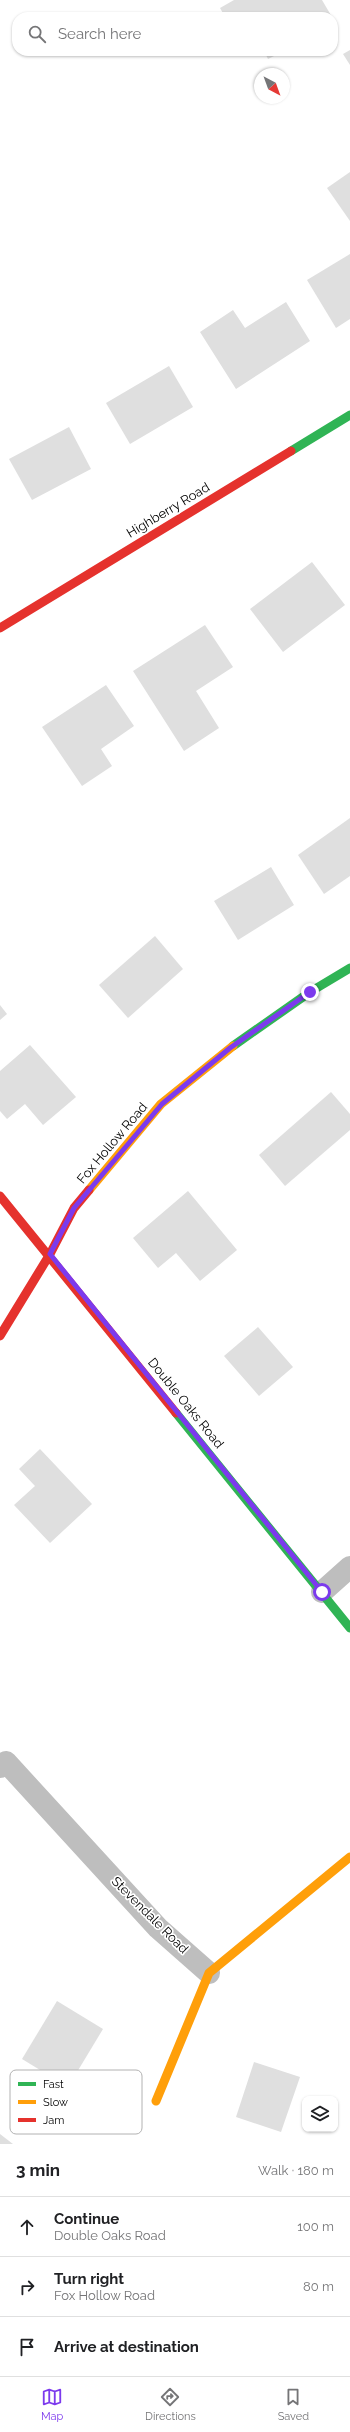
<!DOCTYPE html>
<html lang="en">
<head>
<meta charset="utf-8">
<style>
	body { margin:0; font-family:Raleway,sans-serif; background:#f2f2f2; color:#202124 }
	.controls { position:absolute; right:12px; bottom:12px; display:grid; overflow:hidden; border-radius:8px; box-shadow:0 1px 3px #0004 }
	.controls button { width:36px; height:36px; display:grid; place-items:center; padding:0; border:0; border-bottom:1px solid #e0e0e0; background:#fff; color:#202124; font:20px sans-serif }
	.compass { position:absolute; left:254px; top:68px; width:36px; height:36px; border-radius:50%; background:#fff; box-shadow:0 1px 3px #0004; rotate:139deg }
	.stop { position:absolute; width:12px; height:12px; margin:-9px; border:3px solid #7c3aed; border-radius:50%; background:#fff }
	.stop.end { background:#7c3aed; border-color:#fff; box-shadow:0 1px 4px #0008 }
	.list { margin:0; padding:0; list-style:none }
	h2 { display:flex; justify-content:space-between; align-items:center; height:52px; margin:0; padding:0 16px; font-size:17px }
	h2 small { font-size:13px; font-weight:400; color:#757577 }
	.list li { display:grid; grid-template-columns:26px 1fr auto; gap:12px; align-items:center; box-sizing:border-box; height:60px; padding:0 16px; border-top:1px solid #e0e0e0 }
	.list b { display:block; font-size:15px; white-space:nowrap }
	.list p { margin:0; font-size:13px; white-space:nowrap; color:#757577 }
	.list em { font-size:13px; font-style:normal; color:#757577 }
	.icon { flex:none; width:22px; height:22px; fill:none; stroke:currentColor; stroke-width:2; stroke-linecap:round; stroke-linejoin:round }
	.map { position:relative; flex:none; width:350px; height:2144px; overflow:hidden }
	.search { position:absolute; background:#fff; box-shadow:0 1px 3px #0004; left:12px; right:12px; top:12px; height:44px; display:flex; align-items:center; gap:10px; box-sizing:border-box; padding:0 14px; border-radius:16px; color:#757577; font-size:15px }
	.sheet { height:232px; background:#fff }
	nav { display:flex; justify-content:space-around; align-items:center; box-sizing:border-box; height:56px; border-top:1px solid #e0e0e0; background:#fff; font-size:11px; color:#757577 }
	nav a { display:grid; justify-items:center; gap:2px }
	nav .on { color:#7c3aed }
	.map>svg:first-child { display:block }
	.building { fill:#dfdfdf }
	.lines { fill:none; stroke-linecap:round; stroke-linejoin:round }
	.street { stroke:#bebebe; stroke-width:22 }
	.fast { stroke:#30b455; stroke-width:9 }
	.slow { stroke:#ff9f0a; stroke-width:9 }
	.jam { stroke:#e5322d; stroke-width:9 }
	.route { stroke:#7c3aed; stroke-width:5 }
	.labels { text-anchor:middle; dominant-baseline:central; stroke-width:3.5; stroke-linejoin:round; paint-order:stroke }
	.street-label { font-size:13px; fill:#000; stroke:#fff }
	.key { fill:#fff; stroke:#b2b2b2; stroke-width:1 }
	.key-label { font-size:11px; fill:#000 }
</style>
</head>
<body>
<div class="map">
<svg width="350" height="2144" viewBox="0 0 350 2144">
	<rect width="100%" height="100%" fill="#fff"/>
	<g class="building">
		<polygon points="234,0 322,0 332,17 225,17 220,8"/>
		<polygon points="350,50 350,65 343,54"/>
		<polygon points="264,51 284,51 268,59"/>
		<polygon points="350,172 350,221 327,188"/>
		<polygon points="350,254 350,319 336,328 307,280"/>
		<polygon points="286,302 310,341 236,389 200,332 233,310 245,328"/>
		<polygon points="169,366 193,407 130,444 106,403"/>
		<polygon points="69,427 91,469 32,500 9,459"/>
		<polygon points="312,562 345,605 283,652 250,609"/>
		<polygon points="205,625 233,667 196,691 219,728 184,751 133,671"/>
		<polygon points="106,685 134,726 101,749 112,766 82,786 42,727"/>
		<polygon points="350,818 350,876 324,894 298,855"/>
		<polygon points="271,867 294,905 238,940 214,901"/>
		<polygon points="155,936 183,969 128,1018 99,985"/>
		<polygon points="0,1005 7,1014 0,1020"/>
		<polygon points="30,1045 76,1097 43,1125 25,1104 7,1119 0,1111 0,1071"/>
		<polygon points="331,1092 350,1114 350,1130 285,1186 259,1155"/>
		<polygon points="188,1191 237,1250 200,1281 176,1253 158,1268 133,1238"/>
		<polygon points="258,1327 293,1367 259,1396 224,1356"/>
		<polygon points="40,1449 92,1504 50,1543 14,1505 35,1486 19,1469"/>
		<polygon points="57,2001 103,2029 68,2087 22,2059"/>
		<polygon points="254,2062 300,2077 281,2132 236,2117"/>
		<polygon points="0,2134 13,2144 0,2144"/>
	</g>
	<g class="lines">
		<g class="street">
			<polyline points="322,1592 350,1567"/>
			<polyline points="0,1767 6,1762 158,1928 209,1973"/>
		</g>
		<g class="fast">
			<polyline points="291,451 350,415"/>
			<polyline points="233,1046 310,992 350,968"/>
			<polyline points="176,1413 350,1628"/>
		</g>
		<g class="slow">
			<polyline points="89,1190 161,1104 233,1046"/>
			<polyline points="156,2101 209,1973 350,1857"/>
		</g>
		<g class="jam">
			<polyline points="0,628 291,451"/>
			<polyline points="0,1196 176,1413"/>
			<polyline points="0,1336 50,1254 74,1208 89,1190"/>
		</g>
	</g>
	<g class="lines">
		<polyline class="route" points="310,992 230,1048 162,1104 74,1208 50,1254 322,1592"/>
	</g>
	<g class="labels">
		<g class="street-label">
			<text transform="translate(168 510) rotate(-31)">Highberry Road</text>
			<text transform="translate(112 1143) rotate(-50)">Fox Hollow Road</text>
			<text transform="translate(186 1403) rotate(51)">Double Oaks Road</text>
			<text transform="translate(150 1915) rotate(45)">Stevendale Road</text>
		</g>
	</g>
	<rect x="10" y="2070" width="132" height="64" rx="6" class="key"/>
	<rect x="18" y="2082" width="18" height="4" fill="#30b455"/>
	<rect x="18" y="2100" width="18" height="4" fill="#ff9f0a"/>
	<rect x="18" y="2118" width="18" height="4" fill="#e5322d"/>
	<g class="key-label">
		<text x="43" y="2088">Fast</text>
		<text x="43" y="2106">Slow</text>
		<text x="43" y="2124">Jam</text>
	</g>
</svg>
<div class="controls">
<button><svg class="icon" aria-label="layers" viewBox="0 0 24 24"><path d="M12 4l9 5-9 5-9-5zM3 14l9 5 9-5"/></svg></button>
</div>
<svg class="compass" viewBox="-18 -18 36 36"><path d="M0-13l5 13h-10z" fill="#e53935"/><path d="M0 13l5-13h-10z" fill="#757577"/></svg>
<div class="stop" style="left:322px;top:1592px"></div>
<div class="stop end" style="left:310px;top:992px"></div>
<div class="search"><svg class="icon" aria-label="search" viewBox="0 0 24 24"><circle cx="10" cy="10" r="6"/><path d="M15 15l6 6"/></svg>Search here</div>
</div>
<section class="sheet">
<h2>3 min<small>Walk · 180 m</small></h2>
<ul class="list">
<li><svg class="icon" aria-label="ahead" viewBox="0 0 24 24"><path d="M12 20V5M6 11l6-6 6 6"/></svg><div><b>Continue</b><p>Double Oaks Road</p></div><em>100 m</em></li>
<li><svg class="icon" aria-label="right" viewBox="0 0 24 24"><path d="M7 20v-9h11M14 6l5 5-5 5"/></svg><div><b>Turn right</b><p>Fox Hollow Road</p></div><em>80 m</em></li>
<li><svg class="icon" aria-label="arrive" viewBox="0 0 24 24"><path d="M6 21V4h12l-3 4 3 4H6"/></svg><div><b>Arrive at destination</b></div></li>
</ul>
</section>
<nav>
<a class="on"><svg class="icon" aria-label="map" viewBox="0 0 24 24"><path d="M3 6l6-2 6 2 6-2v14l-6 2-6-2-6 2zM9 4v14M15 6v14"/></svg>Map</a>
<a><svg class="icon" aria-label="directions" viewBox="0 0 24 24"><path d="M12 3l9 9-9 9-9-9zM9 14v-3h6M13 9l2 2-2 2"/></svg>Directions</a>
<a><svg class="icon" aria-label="saved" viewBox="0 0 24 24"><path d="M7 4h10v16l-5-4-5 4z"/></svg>Saved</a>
</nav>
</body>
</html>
